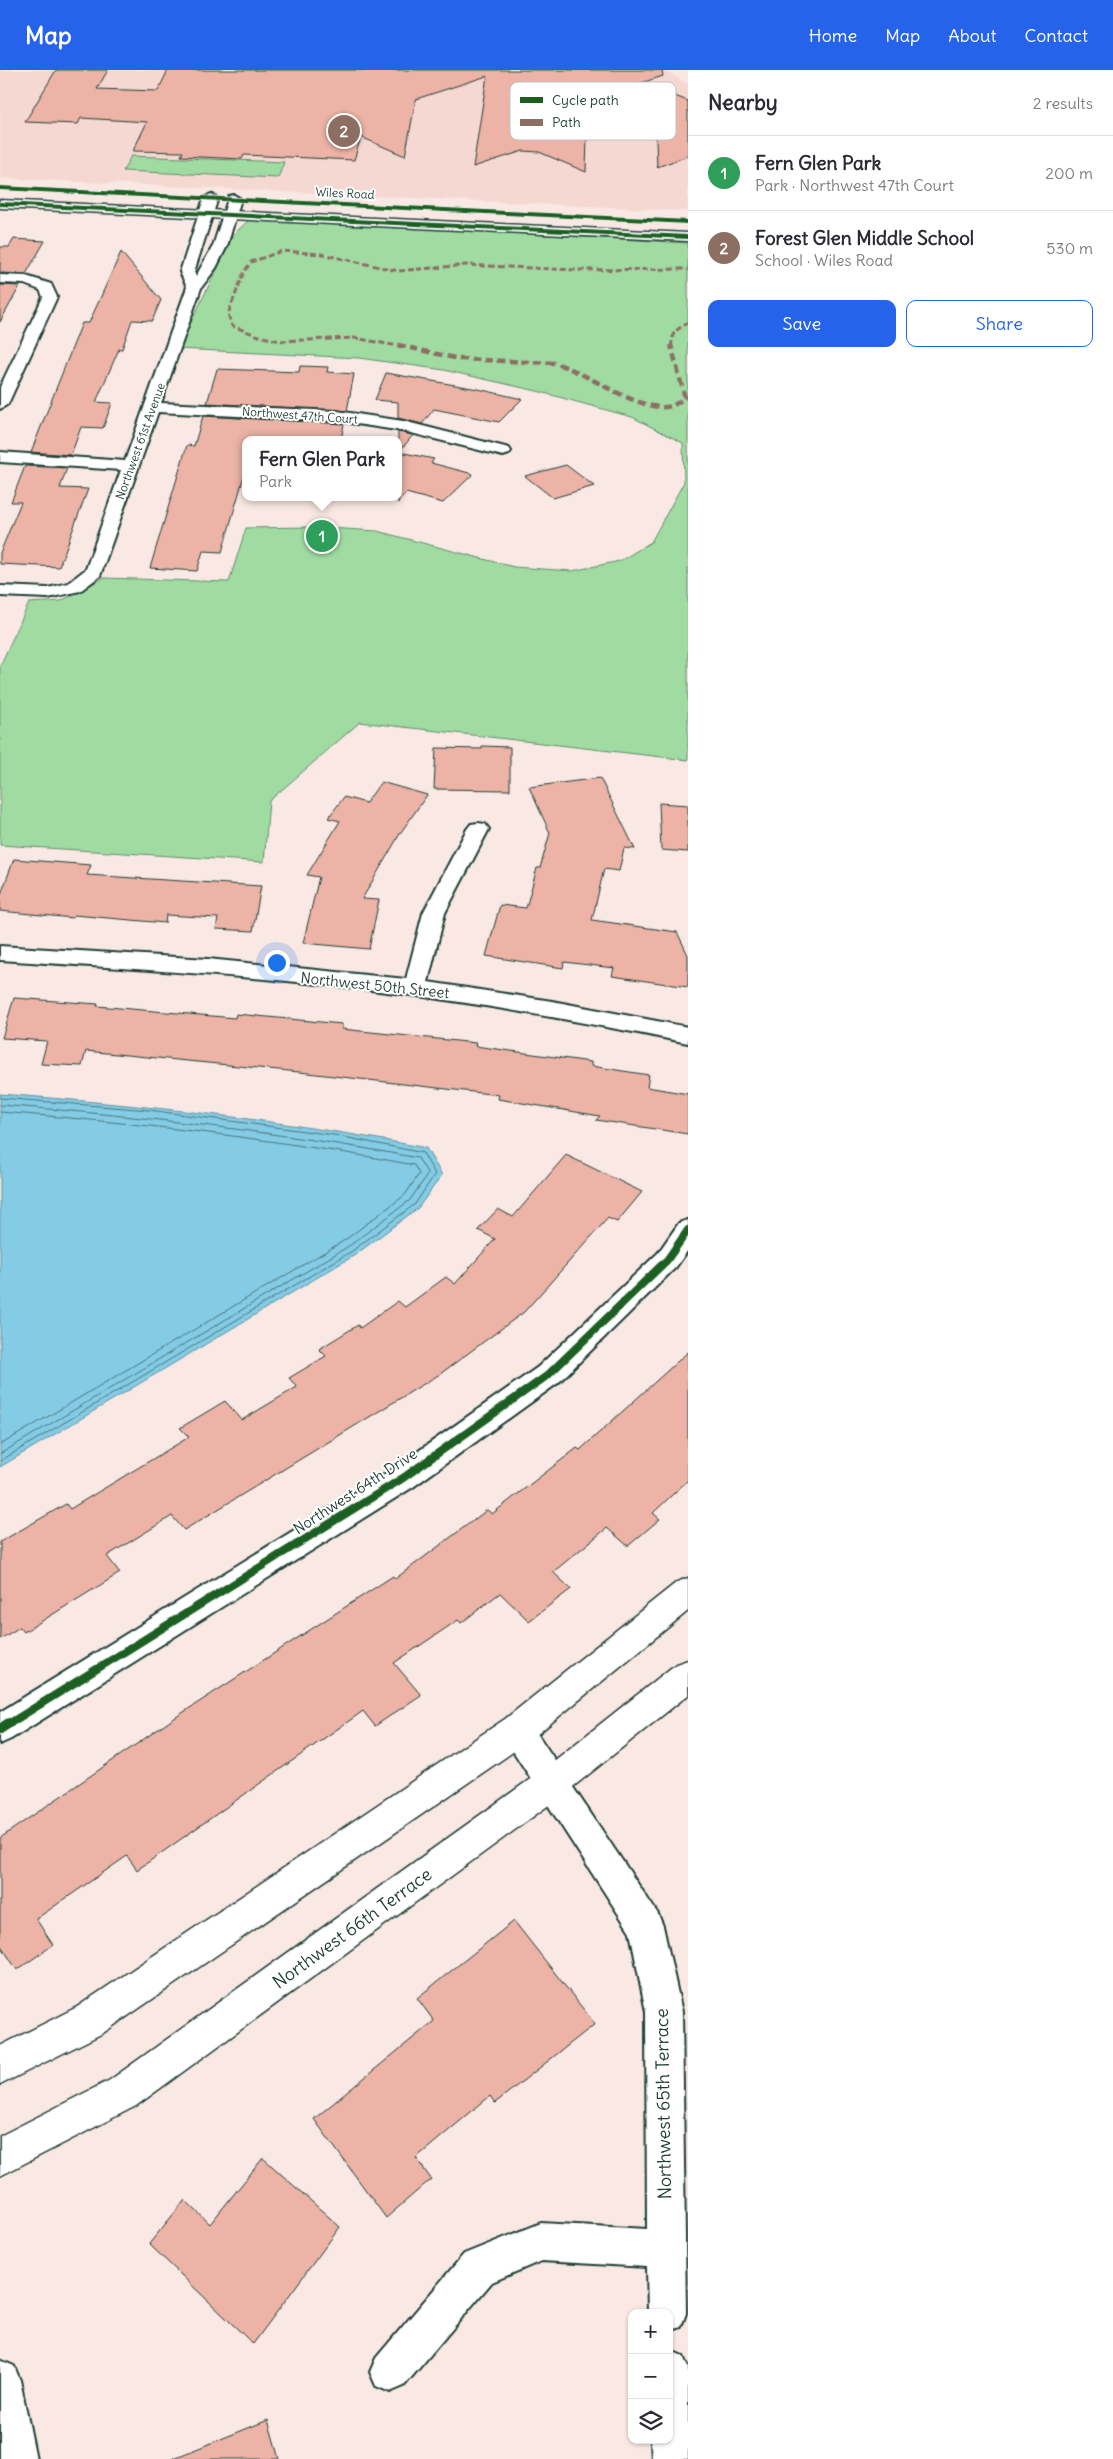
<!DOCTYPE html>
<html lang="en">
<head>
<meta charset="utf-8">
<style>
	body { margin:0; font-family:Delius,sans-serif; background:#f7f7f7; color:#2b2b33 }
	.controls { position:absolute; right:15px; bottom:15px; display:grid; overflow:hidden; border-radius:10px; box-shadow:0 1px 4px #0004 }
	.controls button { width:45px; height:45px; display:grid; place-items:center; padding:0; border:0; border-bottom:1px solid #e1e1e2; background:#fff; color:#2b2b33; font:25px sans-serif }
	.you { position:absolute; left:276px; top:892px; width:18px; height:18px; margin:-12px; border:4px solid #fff; border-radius:50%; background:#1a73e8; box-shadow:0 0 0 8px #1a73e833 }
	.badge { display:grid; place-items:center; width:32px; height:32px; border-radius:50%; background:#2563eb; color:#fff; font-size:16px; font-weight:700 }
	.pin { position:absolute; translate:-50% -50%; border:2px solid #fff; box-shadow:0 1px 5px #0006 }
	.popup { position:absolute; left:242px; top:366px; width:160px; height:65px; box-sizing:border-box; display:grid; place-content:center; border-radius:10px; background:#fff; filter:drop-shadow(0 1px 4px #0005); font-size:16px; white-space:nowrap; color:#7c7c81 }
	.popup b { font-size:19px; color:#2b2b33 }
	.popup::after { content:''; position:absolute; left:50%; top:100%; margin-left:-10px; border:10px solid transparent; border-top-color:#fff }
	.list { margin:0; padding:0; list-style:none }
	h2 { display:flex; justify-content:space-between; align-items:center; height:65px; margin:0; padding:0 20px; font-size:21px }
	h2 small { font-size:16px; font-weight:400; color:#7c7c81 }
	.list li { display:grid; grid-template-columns:32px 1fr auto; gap:15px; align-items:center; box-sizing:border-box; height:75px; padding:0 20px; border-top:1px solid #e1e1e2 }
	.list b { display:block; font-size:19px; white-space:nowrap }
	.list p { margin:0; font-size:16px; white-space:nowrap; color:#7c7c81 }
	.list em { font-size:16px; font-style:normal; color:#7c7c81 }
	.actions { display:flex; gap:10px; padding:15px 20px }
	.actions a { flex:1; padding:11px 0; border:1px solid #2563eb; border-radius:10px; text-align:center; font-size:18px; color:#2563eb }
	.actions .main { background:#2563eb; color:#fff }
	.icon { flex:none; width:28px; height:28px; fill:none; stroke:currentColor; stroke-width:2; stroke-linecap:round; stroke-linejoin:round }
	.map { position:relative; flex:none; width:688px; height:2389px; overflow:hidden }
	header { display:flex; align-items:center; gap:30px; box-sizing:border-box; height:70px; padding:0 25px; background:#2563eb; color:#fff }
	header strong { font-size:24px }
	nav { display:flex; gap:28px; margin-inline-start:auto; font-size:18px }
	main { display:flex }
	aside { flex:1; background:#fff }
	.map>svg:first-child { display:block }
	.built { fill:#f5d8d1 }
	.green { fill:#a0dba2; stroke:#608c6b }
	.water { fill:#84cbe5; stroke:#5c929e }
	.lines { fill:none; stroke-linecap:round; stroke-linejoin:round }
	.shore { stroke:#47767b; stroke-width:1 }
	.building { fill:#ecb3a6; stroke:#1f3d34 }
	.street-casing { stroke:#1f3d34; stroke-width:4 }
	.secondary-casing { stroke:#1f3d34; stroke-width:3 }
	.street { fill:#fff; fill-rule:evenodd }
	.secondary { fill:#fff; fill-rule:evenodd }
	.quiet-far1 { stroke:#8d6e63; stroke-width:3; stroke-dasharray:6 3; stroke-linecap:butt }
	.quiet { stroke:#8d6e63; stroke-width:4.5; stroke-dasharray:8 4.5; stroke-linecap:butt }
	.cycleway-far2-casing { stroke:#fff; stroke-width:5.5 }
	.cycleway-far1-casing { stroke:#fff; stroke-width:11 }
	.cycleway-casing { stroke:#fff; stroke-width:13 }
	.cycleway-far2 { stroke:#1b5e20; stroke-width:4 }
	.cycleway-far1 { stroke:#1b5e20; stroke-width:8 }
	.cycleway { stroke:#1b5e20; stroke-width:10 }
	.labels { text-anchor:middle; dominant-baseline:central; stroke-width:4; stroke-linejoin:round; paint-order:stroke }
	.far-street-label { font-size:12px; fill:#1f3d34; stroke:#fff }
	.street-label { font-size:15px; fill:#1f3d34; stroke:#fff }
	.near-street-label { font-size:18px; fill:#1f3d34; stroke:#fff }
	.key { fill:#fff; stroke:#bcc5c2; stroke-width:1 }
	.key-label { font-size:14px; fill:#1f3d34 }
</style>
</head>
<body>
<header>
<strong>Map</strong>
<nav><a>Home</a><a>Map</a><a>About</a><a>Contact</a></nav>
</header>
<main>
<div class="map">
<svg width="688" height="2389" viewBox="0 0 688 2389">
	<rect width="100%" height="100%" fill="#f9e8e4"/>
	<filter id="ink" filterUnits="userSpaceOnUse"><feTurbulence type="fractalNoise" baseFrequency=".02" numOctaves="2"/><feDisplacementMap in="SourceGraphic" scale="10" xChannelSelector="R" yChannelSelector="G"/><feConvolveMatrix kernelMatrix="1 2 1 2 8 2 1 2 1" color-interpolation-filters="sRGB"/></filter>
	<g filter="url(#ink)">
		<polygon class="built" points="0,0 664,0 688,14 688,141 0,108"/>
		<g class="green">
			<polygon points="131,86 284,92 278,108 123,101"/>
			<polygon points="251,148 688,173 688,690 360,652 269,731 264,792 0,775 0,596 29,533 61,531 103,508 229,512 246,458 313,457 377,461 514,497 572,501 620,491 651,472 684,412 683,373 632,347 537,321 444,300 359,288 178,279 234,164"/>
		</g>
		<path class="water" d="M0 1024C143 1035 285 1050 426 1078L442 1105 418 1138 355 1185 0 1397Z"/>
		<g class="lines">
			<g class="shore">
				<polyline points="0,1028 149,1040 334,1065 423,1083 435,1104 415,1134 352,1181 0,1391"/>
				<path d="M0 1035C140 1046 280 1062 418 1088L428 1104 410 1130 349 1176 0 1384"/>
				<path d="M0 1042C139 1053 277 1069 414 1095L419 1104 405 1125 345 1170 0 1375"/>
			</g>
		</g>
		<g class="building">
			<polygon points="56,0 108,0 97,19 158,21 168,0 662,0 663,6 588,30 586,102 539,82 523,81 473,97 487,6 416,29 405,86 361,67 354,90 244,85 242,89 181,86 183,82 133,81 147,52 81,48 78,54 25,52"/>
			<polygon points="654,18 688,31 688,86 657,97"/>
			<polygon points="14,169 45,171 26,204 0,203 0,177 9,177"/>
			<polygon points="121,182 161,230 152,251 132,250 122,279 119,279 96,332 112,333 103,358 81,357 71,385 31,382 82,253 89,253"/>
			<polygon points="0,215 20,216 0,252"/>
			<polygon points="300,296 328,297 327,302 354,304 347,341 207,333 217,299 299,302"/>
			<polygon points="386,303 478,319 522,329 499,352 434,339 422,354 398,348 398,332 375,330"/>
			<polygon points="203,346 344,354 341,370 246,370 246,399 222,482 203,481 197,501 150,498 187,375 194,376"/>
			<polygon points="398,362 413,365 399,382 434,389 431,393 473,404 443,433 406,423 398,433"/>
			<polygon points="566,395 594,416 553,428 525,406"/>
			<polygon points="25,396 67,398 60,418 88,419 59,497 0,494 0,483 21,432 11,432"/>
			<polygon points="482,676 510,677 510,720 434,719 436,678 482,679"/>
			<polygon points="600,708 635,779 624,778 619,801 604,799 592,850 677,862 688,885 688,917 612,906 614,898 564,892 563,898 486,886 500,835 526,838 537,798 540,798 550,763 529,717"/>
			<polygon points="381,712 427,725 401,762 362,829 379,830 369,879 303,873 319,807 307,805 340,751 328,748 344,727 366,733"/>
			<polygon points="659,733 688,735 688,782 661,780"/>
			<polygon points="14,789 91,795 87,805 261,816 253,861 216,859 218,848 166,845 165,853 74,845 73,848 0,841 0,827"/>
			<polygon points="14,928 98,934 97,936 235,948 236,944 342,954 342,959 476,973 475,976 591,992 591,996 649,1005 647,1017 688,1024 688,1064 596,1050 600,1046 498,1029 499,1025 299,1002 86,981 82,996 41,994 47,971 2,968"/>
			<polygon points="566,1085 642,1122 617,1152 608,1148 524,1242 440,1304 184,1460 172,1446 107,1486 120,1503 24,1562 20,1557 0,1569 0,1472 66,1434 70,1439 189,1367 180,1358 225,1331 242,1350 297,1317 289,1308 326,1286 319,1279 358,1255 360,1258 398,1231 405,1237 446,1207 455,1214 495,1169 478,1160 498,1139 513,1147"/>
			<polygon points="688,1282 688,1410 653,1443 660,1449 628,1476 607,1458 553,1502 571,1519 529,1551 500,1523 461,1553 458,1550 394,1593 421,1625 375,1656 363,1641 137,1800 127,1786 36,1849 53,1875 17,1900 0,1874 0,1768 173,1649 393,1506 395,1509 487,1440 492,1444 577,1378 580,1380"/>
			<polygon points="514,1851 595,1954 495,2033 490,2026 416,2088 431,2109 386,2148 314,2049 434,1951 417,1928"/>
			<polygon points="263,2088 340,2157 253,2274 149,2174 185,2130 210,2154"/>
			<polygon points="268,2350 279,2389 174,2389 174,2388"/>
		</g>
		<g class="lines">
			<defs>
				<g id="street">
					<polygon points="211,124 218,128 194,202 196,206 213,176 229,126 234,125 241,129 227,176 216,198 201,218 161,333 337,341 403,351 509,378 511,381 509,384 503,386 403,361 337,351 158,342 100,506 80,521 48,528 0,526 0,516 48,518 68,513 86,499 121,400 0,392 0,382 125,391 187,217 180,202 204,128"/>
					<polygon points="0,205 26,206 51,214 57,227 8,334 0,339 0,317 43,227 40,220 24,214 0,213"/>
					<path d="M478 753 485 754 489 759 445 843 428 912 552 931 688 957V973C580 951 472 932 363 919 242 905 121 898 0 890V876L208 889 406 909 423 843 467 759 471 754Z"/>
					<polygon points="688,1150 688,1180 676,1197 558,1313 413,1417 11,1669 0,1674 0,1642 393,1399 538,1297 658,1183 679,1153"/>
					<polygon points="517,1645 528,1650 658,1844 663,1856 682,1942 686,2243 681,2257 669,2261 669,2243 648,2243 647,2197 541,2191 492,2212 404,2316 390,2322 376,2316 370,2302 376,2288 464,2184 541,2153 647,2159 646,1942 630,1862 506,1670 501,1660 506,1650"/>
					<polygon points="669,2280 683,2286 688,2298 688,2389 652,2389 651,2370 669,2370"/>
					<polygon points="0,2290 14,2296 20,2310 36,2389 0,2389"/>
				</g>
				<g id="secondary">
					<polygon points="0,130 688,163 688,171 0,138"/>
					<polygon points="688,1508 688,1541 529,1671 103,1963 0,2015 0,1976 77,1937 505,1649 677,1512"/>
					<polygon points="688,1590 688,1625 564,1724 136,2036 0,2106 0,2066 110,2010 540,1702 676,1594"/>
				</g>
			</defs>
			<use href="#street" class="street-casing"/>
			<use href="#secondary" class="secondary-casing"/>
			<use href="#street" class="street"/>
			<use href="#secondary" class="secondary"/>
			<g class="quiet-far1">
				<polyline points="403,277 355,268 280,271 259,266 232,256 228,244 244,202 251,192 282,181 321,184 398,201 466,195 575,200 688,199"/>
				<polyline points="671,277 674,262 688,252"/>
			</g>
			<path class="quiet" d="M398 275 459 289 554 293C586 301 642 345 672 336 676 334 681 330 685 328L671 275"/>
			<defs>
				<g id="cycleway-far2">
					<polyline points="0,118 688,152"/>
					<polyline points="0,134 688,167"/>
				</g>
				<polyline id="cycleway-far1" points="7,1655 403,1408 548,1305 667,1190 688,1160"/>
				<polyline id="cycleway" points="0,1659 9,1653"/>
			</defs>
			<use href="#cycleway-far2" class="cycleway-far2-casing"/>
			<use href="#cycleway-far1" class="cycleway-far1-casing"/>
			<use href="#cycleway" class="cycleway-casing"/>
			<use href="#cycleway-far2" class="cycleway-far2"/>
			<use href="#cycleway-far1" class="cycleway-far1"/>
			<use href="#cycleway" class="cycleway"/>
		</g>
	</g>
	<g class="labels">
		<g class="far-street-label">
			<text transform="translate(345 123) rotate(3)">Wiles Road</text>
			<text transform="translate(300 345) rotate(4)">Northwest 47th Court</text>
			<text transform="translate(140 371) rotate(-70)">Northwest 61st Avenue</text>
		</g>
		<g class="street-label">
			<text transform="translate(375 915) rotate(6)">Northwest 50th Street</text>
			<text transform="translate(355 1421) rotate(-33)">Northwest 64th Drive</text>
		</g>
		<g class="near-street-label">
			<text transform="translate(352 1858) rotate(-36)">Northwest 66th Terrace</text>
			<text transform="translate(663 2034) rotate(-91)">Northwest 65th Terrace</text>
		</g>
	</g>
	<rect x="510" y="12" width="166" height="58" rx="8" class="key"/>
	<rect x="520" y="27" width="23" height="6" fill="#1b5e20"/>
	<rect x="520" y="49" width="23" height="7" fill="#8d6e63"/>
	<g class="key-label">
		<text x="552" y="35">Cycle path</text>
		<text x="552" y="57">Path</text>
	</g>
</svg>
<div class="controls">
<button>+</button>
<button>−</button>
<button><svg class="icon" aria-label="layers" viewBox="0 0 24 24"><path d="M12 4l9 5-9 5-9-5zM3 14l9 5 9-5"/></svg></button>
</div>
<div class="you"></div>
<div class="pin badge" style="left:322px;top:466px;background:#2e9e5b">1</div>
<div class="popup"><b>Fern Glen Park</b>Park</div>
<div class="pin badge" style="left:344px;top:61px;background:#8d6e63">2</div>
</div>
<aside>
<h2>Nearby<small>2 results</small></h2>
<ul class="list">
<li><span class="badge" style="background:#2e9e5b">1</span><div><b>Fern Glen Park</b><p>Park · Northwest 47th Court</p></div><em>200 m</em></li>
<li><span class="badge" style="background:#8d6e63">2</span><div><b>Forest Glen Middle School</b><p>School · Wiles Road</p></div><em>530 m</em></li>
</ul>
<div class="actions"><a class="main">Save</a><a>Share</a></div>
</aside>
</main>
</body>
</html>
